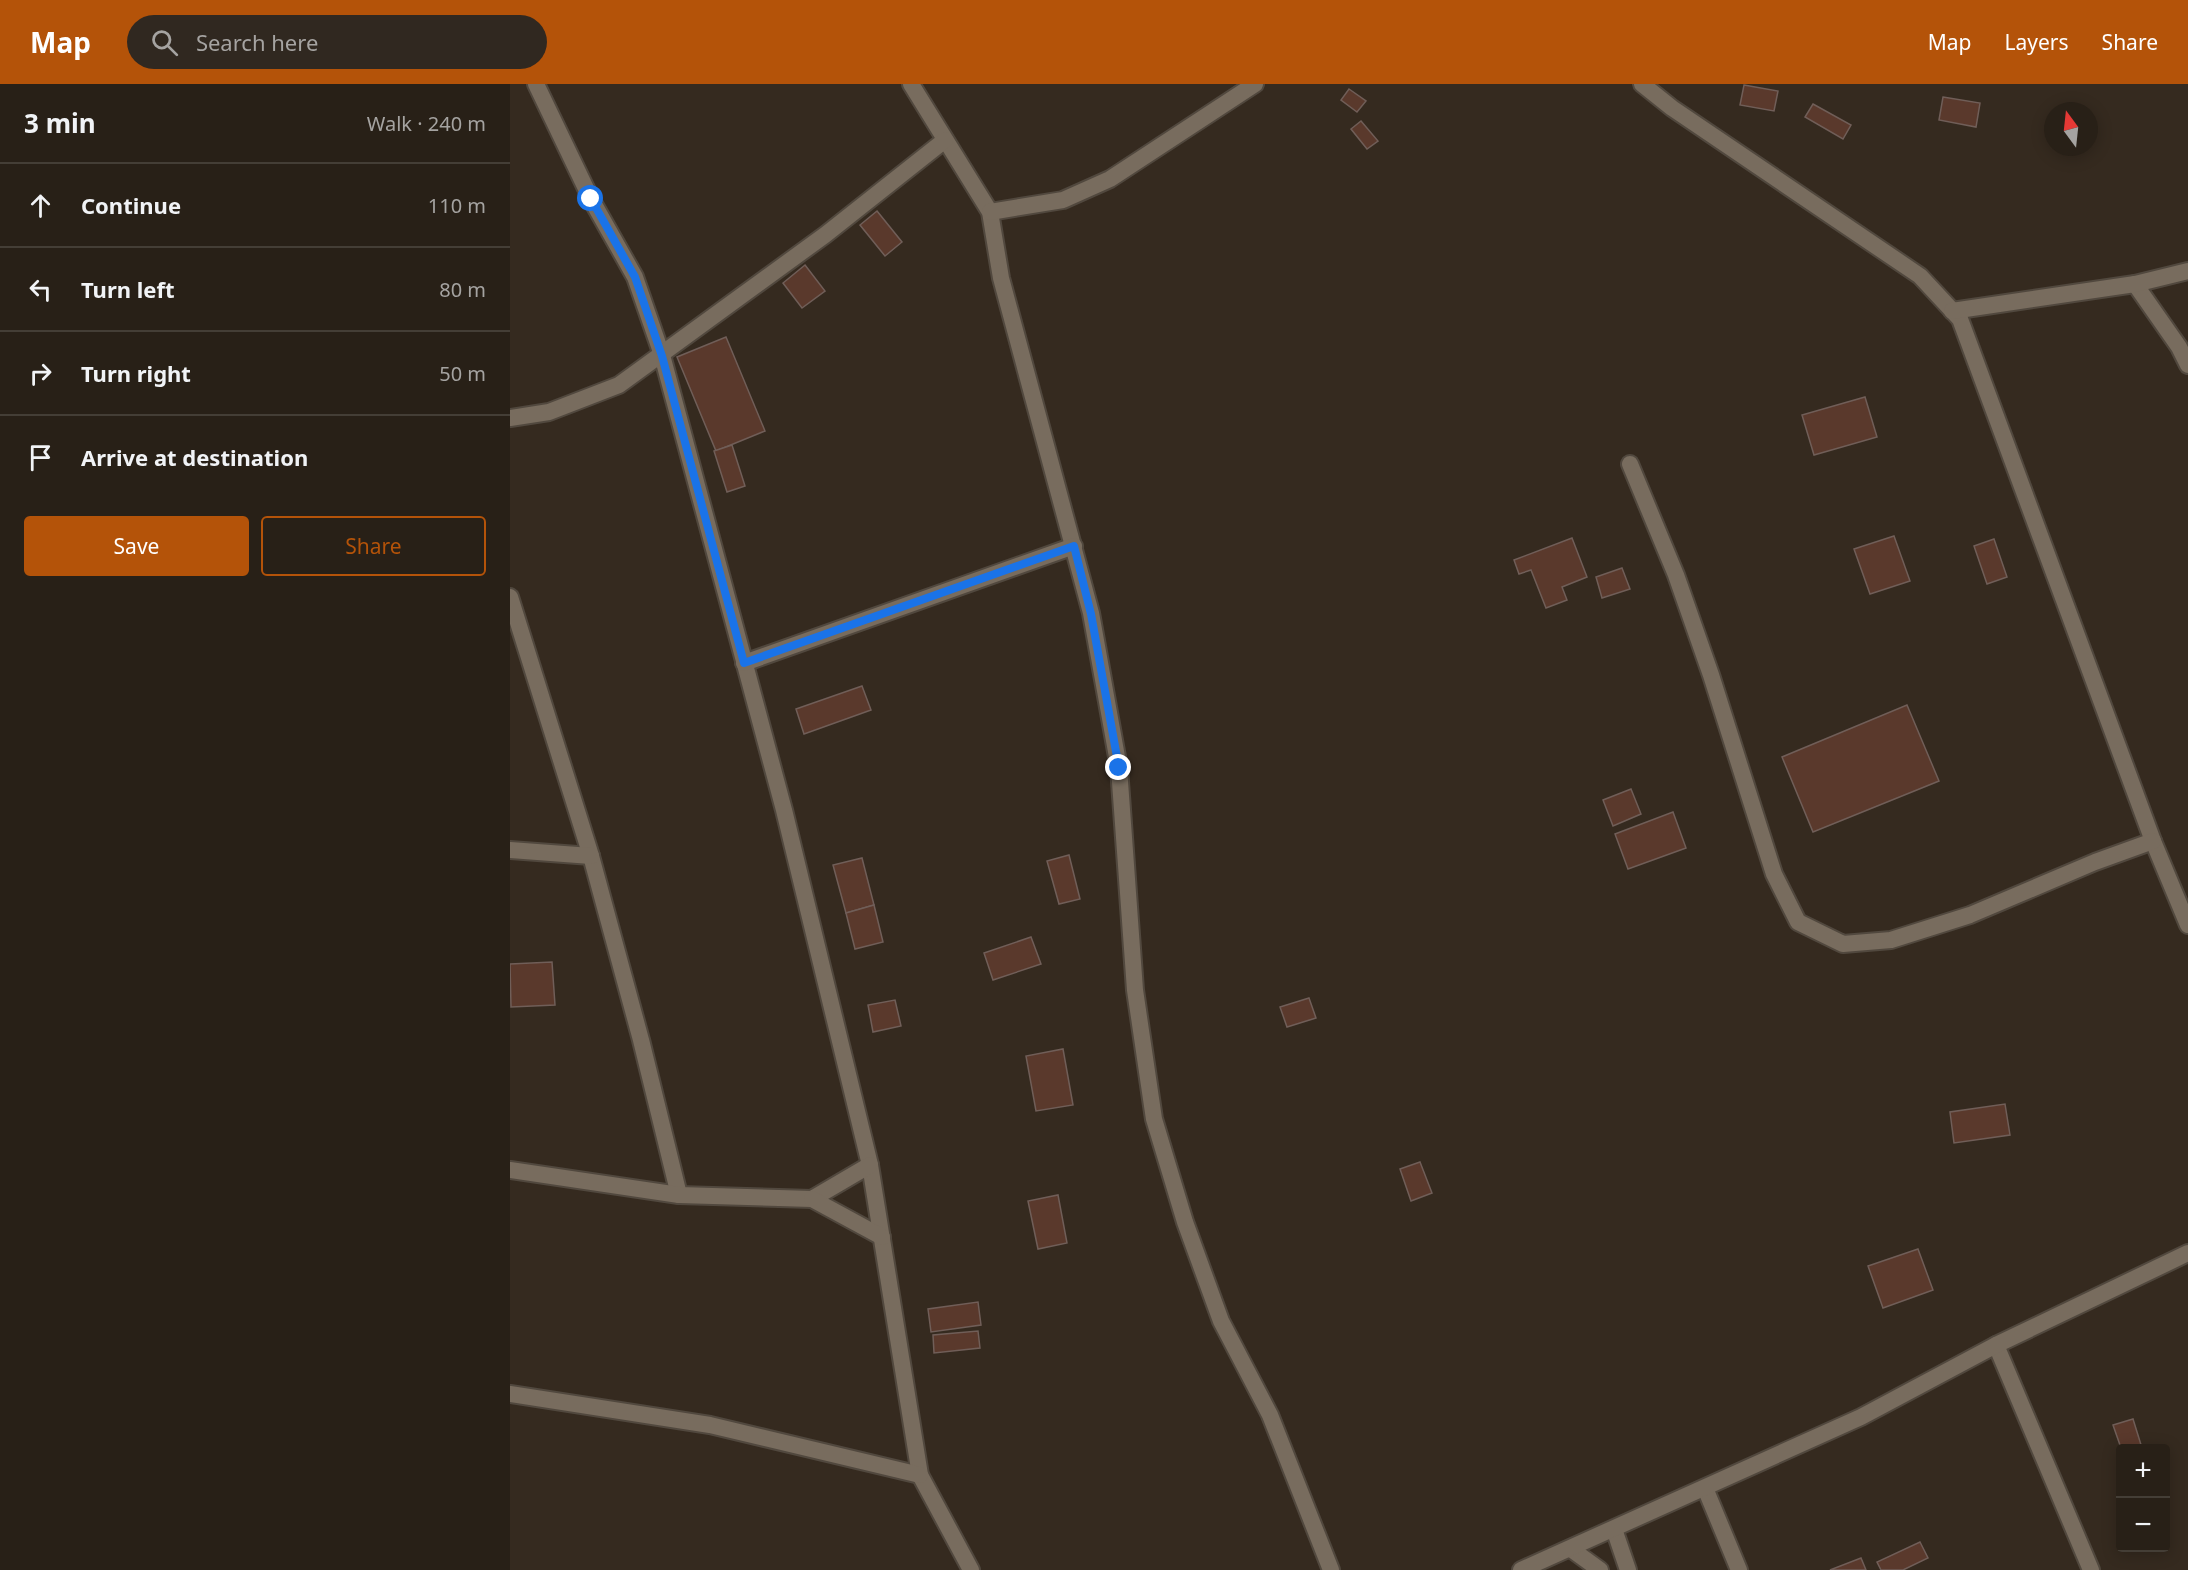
<!DOCTYPE html>
<html lang="en">
<head>
<meta charset="utf-8">
<style>
	body { margin:0; font-family:"Noto Sans",sans-serif; background:#302820; color:#f1f3f6 }
	.controls { position:absolute; right:18px; bottom:18px; display:grid; overflow:hidden; border-radius:6px; box-shadow:0 3px 15px #0003 }
	.controls button { width:54px; height:54px; display:grid; place-items:center; padding:0; border:0; border-bottom:2px solid #443e36; background:#282017; color:#f1f3f6; font:30px sans-serif }
	.compass { position:absolute; left:1534px; top:18px; width:54px; height:54px; border-radius:50%; background:#282017; box-shadow:0 3px 15px #0003; rotate:345deg }
	.stop { position:absolute; width:18px; height:18px; margin:-14px; border:4px solid #1a73e8; border-radius:50%; background:#fff }
	.stop.end { background:#1a73e8; border-color:#fff; box-shadow:0 2px 6px #0008 }
	.list { margin:0; padding:0; list-style:none }
	h2 { display:flex; justify-content:space-between; align-items:center; height:78px; margin:0; padding:0 24px; font-size:26px }
	h2 small { font-size:20px; font-weight:400; color:#a5a3a1 }
	.list li { display:grid; grid-template-columns:39px 1fr auto; gap:18px; align-items:center; box-sizing:border-box; height:84px; padding:0 24px; border-top:2px solid #443e36 }
	.list b { display:block; font-size:22px; white-space:nowrap }
	.list em { font-size:20px; font-style:normal; color:#a5a3a1 }
	.actions { display:flex; gap:12px; padding:18px 24px }
	.actions a { flex:1; padding:14px 0; border:2px solid #b45309; border-radius:6px; text-align:center; font-size:21px; color:#b45309 }
	.actions .main { background:#b45309; color:#fff }
	.icon { flex:none; width:33px; height:33px; fill:none; stroke:currentColor; stroke-width:2; stroke-linecap:round; stroke-linejoin:round }
	.map { position:relative; flex:none; width:1678px; height:1486px; overflow:hidden }
	header { display:flex; align-items:center; gap:36px; box-sizing:border-box; height:84px; padding:0 30px; background:#b45309; color:#fff }
	header strong { font-size:28px }
	nav { display:flex; gap:33px; margin-inline-start:auto; font-size:21px }
	.search { width:420px; height:54px; background:#302820; display:flex; align-items:center; gap:15px; box-sizing:border-box; padding:0 21px; border-radius:33px; color:#a5a3a1; font-size:22px }
	main { display:flex }
	aside { flex:1; background:#282017 }
	.map>svg:first-child { display:block }
	.building { fill:#5a392c; stroke:#705e58; stroke-width:1.5 }
	.lines { fill:none; stroke-linecap:round; stroke-linejoin:round }
	.minor-casing { stroke:#51483e; stroke-width:20 }
	.minor { stroke:#786c5e; stroke-width:16 }
	.route { stroke:#1a73e8; stroke-width:8 }
</style>
</head>
<body>
<header>
<strong>Map</strong>
<div class="search"><svg class="icon" aria-label="search" viewBox="0 0 24 24"><circle cx="10" cy="10" r="6"/><path d="M15 15l6 6"/></svg>Search here</div>
<nav><a>Map</a><a>Layers</a><a>Share</a></nav>
</header>
<main>
<aside>
<h2>3 min<small>Walk · 240 m</small></h2>
<ul class="list">
<li><svg class="icon" aria-label="ahead" viewBox="0 0 24 24"><path d="M12 20V5M6 11l6-6 6 6"/></svg><div><b>Continue</b></div><em>110 m</em></li>
<li><svg class="icon" aria-label="left" viewBox="0 0 24 24"><path d="M17 20v-9H6M10 6l-5 5 5 5"/></svg><div><b>Turn left</b></div><em>80 m</em></li>
<li><svg class="icon" aria-label="right" viewBox="0 0 24 24"><path d="M7 20v-9h11M14 6l5 5-5 5"/></svg><div><b>Turn right</b></div><em>50 m</em></li>
<li><svg class="icon" aria-label="arrive" viewBox="0 0 24 24"><path d="M6 21V4h12l-3 4 3 4H6"/></svg><div><b>Arrive at destination</b></div></li>
</ul>
<div class="actions"><a class="main">Save</a><a>Share</a></div>
</aside>
<div class="map">
<svg width="1678" height="1486" viewBox="0 0 1678 1486">
	<rect width="100%" height="100%" fill="#352a1f"/>
	<g class="building">
		<polygon points="1234,1 1268,7 1264,27 1230,21"/>
		<polygon points="839,5 856,17 847,28 831,16"/>
		<polygon points="1433,13 1470,19 1466,43 1429,36"/>
		<polygon points="1303,20 1341,41 1333,55 1295,33"/>
		<polygon points="851,37 868,57 857,65 841,45"/>
		<polygon points="367,127 392,158 375,172 350,141"/>
		<polygon points="295,181 315,207 292,224 273,199"/>
		<polygon points="216,253 255,347 206,367 167,273"/>
		<polygon points="1355,313 1367,353 1304,371 1292,331"/>
		<polygon points="222,361 235,402 217,408 204,367"/>
		<polygon points="1384,452 1400,497 1360,510 1344,465"/>
		<polygon points="1062,454 1077,493 1052,503 1057,516 1036,524 1021,486 1009,490 1004,476"/>
		<polygon points="1484,455 1497,493 1477,500 1464,462"/>
		<polygon points="1112,484 1120,505 1092,514 1086,493"/>
		<polygon points="352,602 361,626 294,650 286,625"/>
		<polygon points="1397,621 1429,697 1303,748 1272,673"/>
		<polygon points="1121,705 1131,730 1103,742 1093,716"/>
		<polygon points="1163,728 1176,764 1118,785 1105,750"/>
		<polygon points="559,771 570,815 549,820 537,777"/>
		<polygon points="352,774 364,821 336,829 323,781"/>
		<polygon points="364,821 373,858 345,865 336,829"/>
		<polygon points="521,853 531,880 483,896 474,869"/>
		<polygon points="42,878 45,921 1,923 0,880"/>
		<polygon points="799,914 806,934 777,943 770,923"/>
		<polygon points="385,916 391,942 363,948 358,921"/>
		<polygon points="553,965 563,1021 526,1027 516,972"/>
		<polygon points="1495,1020 1500,1051 1444,1059 1440,1028"/>
		<polygon points="910,1078 922,1109 901,1117 890,1085"/>
		<polygon points="548,1111 557,1159 528,1165 518,1117"/>
		<polygon points="1408,1165 1423,1206 1373,1224 1358,1182"/>
		<polygon points="468,1218 471,1241 421,1248 418,1225"/>
		<polygon points="468,1247 470,1264 424,1269 423,1251"/>
		<polygon points="1623,1335 1632,1364 1611,1364 1603,1341"/>
		<polygon points="1410,1458 1418,1474 1393,1486 1371,1486 1367,1478"/>
		<polygon points="1351,1474 1356,1486 1320,1486"/>
	</g>
	<g class="lines">
		<defs>
			<g id="minor">
				<polyline points="26,0 81,115 125,193 152,271 274,726 360,1081 410,1391 461,1486"/>
				<polyline points="401,0 480,128 491,194 581,529 609,684 625,906 644,1035 675,1138 711,1237 760,1331 821,1486"/>
				<polyline points="1132,0 1162,24 1410,192 1450,235 1643,757 1678,841"/>
				<polyline points="480,128 553,116 600,95 745,0"/>
				<polyline points="1625,200 1669,263 1678,281"/>
				<polyline points="1442,227 1625,200 1678,187"/>
				<polyline points="0,334 39,328 109,301 315,151 435,56"/>
				<polyline points="1120,380 1166,491 1201,591 1264,790 1288,838 1333,860 1381,856 1460,831 1585,778 1643,757"/>
				<polyline points="0,513 81,772 131,956 169,1111"/>
				<polyline points="234,579 564,462"/>
				<polyline points="0,766 81,772"/>
				<polyline points="0,1086 169,1111 302,1115 360,1081"/>
				<polyline points="302,1115 372,1153"/>
				<polyline points="1486,1261 1581,1486"/>
				<polyline points="0,1310 200,1341 410,1391"/>
				<polyline points="1195,1404 1229,1486"/>
				<polyline points="1104,1445 1118,1486"/>
				<polyline points="1061,1465 1090,1486"/>
				<polyline points="1011,1486 1351,1333 1486,1261 1678,1169"/>
			</g>
		</defs>
		<use href="#minor" class="minor-casing"/>
		<use href="#minor" class="minor"/>
	</g>
	<g class="lines">
		<polyline class="route" points="81,115 125,193 152,272 234,579 564,462 581,530 609,684"/>
	</g>
</svg>
<div class="controls">
<button>+</button>
<button>−</button>
</div>
<svg class="compass" viewBox="-18 -18 36 36"><path d="M0-13l5 13h-10z" fill="#e53935"/><path d="M0 13l5-13h-10z" fill="#a5a3a1"/></svg>
<div class="stop" style="left:81px;top:115px"></div>
<div class="stop end" style="left:609px;top:684px"></div>
</div>
</main>
</body>
</html>
